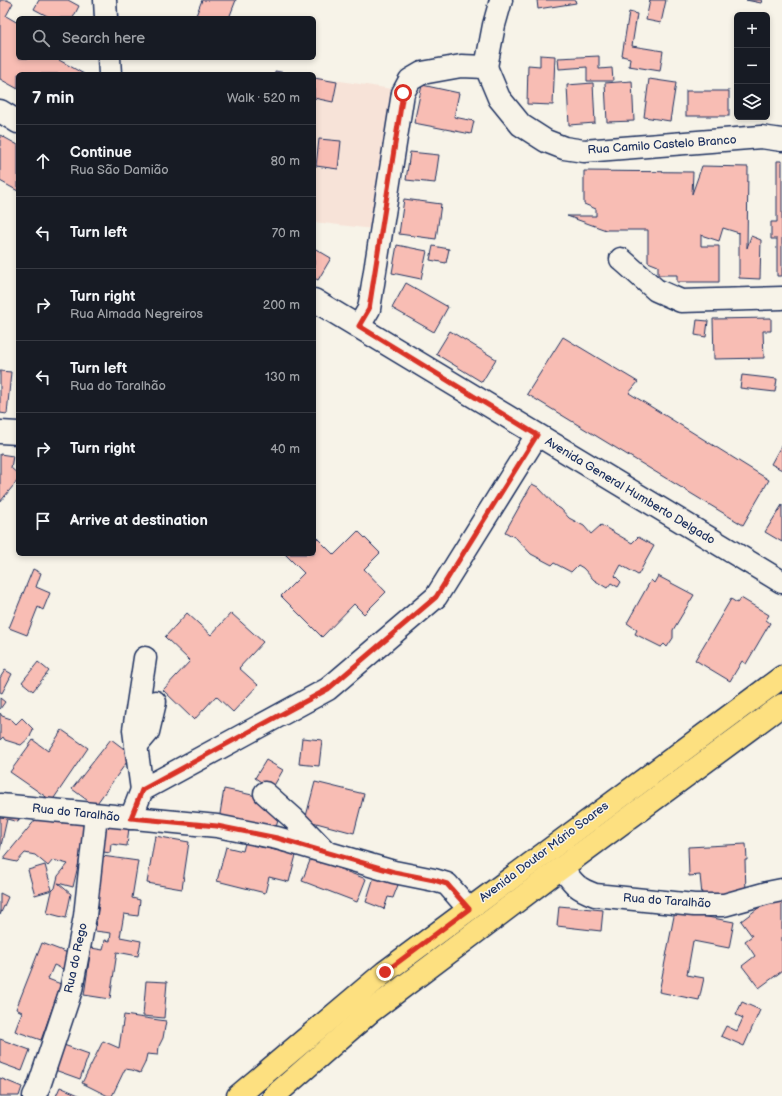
<!DOCTYPE html>
<html lang="en">
<head>
<meta charset="utf-8">
<style>
	body { margin:0; font-family:"Balsamiq Sans",sans-serif; background:#20242c; color:#f1f3f6 }
	.controls { position:absolute; right:12px; top:12px; display:grid; overflow:hidden; border-radius:6px; box-shadow:0 2px 6px #0003 }
	.controls button { width:36px; height:36px; display:grid; place-items:center; padding:0; border:0; border-bottom:1px solid #363941; background:#171b24; color:#f1f3f6; font:20px sans-serif }
	.stop { position:absolute; width:12px; height:12px; margin:-9px; border:3px solid #d93025; border-radius:50%; background:#fff }
	.stop.end { background:#d93025; border-color:#fff; box-shadow:0 1px 4px #0008 }
	.list { margin:0; padding:0; list-style:none }
	h2 { display:flex; justify-content:space-between; align-items:center; height:52px; margin:0; padding:0 16px; font-size:17px }
	h2 small { font-size:13px; font-weight:400; color:#9ea1a6 }
	.list li { display:grid; grid-template-columns:26px 1fr auto; gap:12px; align-items:center; box-sizing:border-box; height:72px; padding:0 16px; border-top:1px solid #363941 }
	.list b { display:block; font-size:15px; white-space:nowrap }
	.list p { margin:0; font-size:13px; white-space:nowrap; color:#9ea1a6 }
	.list em { font-size:13px; font-style:normal; color:#9ea1a6 }
	.icon { flex:none; width:22px; height:22px; fill:none; stroke:currentColor; stroke-width:2; stroke-linecap:round; stroke-linejoin:round }
	.map { position:relative; flex:none; width:782px; height:1096px; overflow:hidden }
	.search { position:absolute; background:#171b24; box-shadow:0 2px 6px #0003; left:16px; top:16px; width:300px; height:44px; display:flex; align-items:center; gap:10px; box-sizing:border-box; padding:0 14px; border-radius:6px; color:#9ea1a6; font-size:15px }
	.panel { position:absolute; background:#171b24; box-shadow:0 2px 6px #0003; left:16px; top:72px; width:300px; height:484px; border-radius:6px }
	.map>svg:first-child { display:block }
	.built { fill:#f7e3d8 }
	.building { fill:#f8bdb4; stroke:#1b2f5e }
	.lines { fill:none; stroke-linecap:round; stroke-linejoin:round }
	.minor-casing { stroke:#1b2f5e; stroke-width:25 }
	.major-casing { stroke:#1b2f5e; stroke-width:25 }
	.minor { stroke:#f7f3e8; stroke-width:22 }
	.major { stroke:#fde080; stroke-width:22 }
	.route { stroke:#d93025; stroke-width:5 }
	.labels { text-anchor:middle; dominant-baseline:central; stroke-width:3; stroke-linejoin:round; paint-order:stroke }
	.street-label { font-size:12px; fill:#1b2f5e; stroke:#f7f3e8 }
</style>
</head>
<body>
<div class="map">
<svg width="782" height="1096" viewBox="0 0 782 1096">
	<rect width="100%" height="100%" fill="#f7f3e8"/>
	<filter id="ink" filterUnits="userSpaceOnUse"><feTurbulence type="fractalNoise" baseFrequency=".025" numOctaves="2"/><feDisplacementMap in="SourceGraphic" scale="8" xChannelSelector="R" yChannelSelector="G"/><feConvolveMatrix kernelMatrix="1 2 1 2 8 2 1 2 1" color-interpolation-filters="sRGB"/></filter>
	<g filter="url(#ink)">
		<polygon class="built" points="314,77 392,89 373,229 314,222"/>
		<g class="building">
			<polygon points="0,0 7,0 13,3 6,16 18,23 18,58 60,58 59,60 84,74 18,74 18,89 0,79"/>
			<polygon points="39,0 68,0 79,6 73,18 51,18 34,9"/>
			<polygon points="202,0 236,0 229,18 195,18"/>
			<polygon points="537,0 575,0 576,3 538,9"/>
			<polygon points="650,0 666,0 661,23 646,20"/>
			<polygon points="746,0 762,0 761,3"/>
			<polygon points="629,12 637,14 632,46 663,51 660,71 629,66 630,58 622,56"/>
			<polygon points="540,55 555,56 553,105 527,104 528,65 540,66"/>
			<polygon points="599,56 599,69 612,68 613,81 587,81 587,67 559,69 558,58"/>
			<polygon points="275,71 292,74 275,74"/>
			<polygon points="314,78 337,82 333,102 314,98"/>
			<polygon points="649,79 676,83 670,121 644,117"/>
			<polygon points="632,81 634,121 607,122 605,83"/>
			<polygon points="593,83 595,123 569,125 567,85"/>
			<polygon points="422,85 459,93 454,117 474,121 471,134 414,123"/>
			<rect x="686" y="91" width="43" height="25"/>
			<polygon points="0,135 18,145 18,191 0,181"/>
			<polygon points="319,139 341,141 338,169 316,166"/>
			<polygon points="410,152 439,155 435,183 406,180"/>
			<polygon points="777,161 782,161 782,276 777,276 777,239 771,239 771,222 777,222"/>
			<polygon points="702,166 748,167 747,248 751,236 761,240 760,279 739,278 739,233 723,228 719,241 701,235 701,246 719,246 719,282 677,282 677,275 658,275 658,266 648,262 648,230 606,230 567,216 596,216 596,209 584,204 584,171 693,172 692,194"/>
			<polygon points="404,199 441,204 436,239 399,234"/>
			<polygon points="397,245 427,251 421,279 392,273"/>
			<polygon points="433,246 449,249 446,263 430,260"/>
			<polygon points="314,248 331,258 318,280 314,278"/>
			<polygon points="406,283 448,307 434,332 392,308"/>
			<polygon points="771,318 771,331 763,331 764,358 714,359 713,319"/>
			<polygon points="697,320 708,321 706,337 695,335"/>
			<polygon points="450,331 496,359 482,382 436,354"/>
			<polygon points="563,337 638,382 629,393 769,480 743,525 527,394"/>
			<polygon points="0,371 11,372 7,414 0,413"/>
			<polygon points="742,375 777,379 775,392 740,388"/>
			<polygon points="782,444 782,470 771,464"/>
			<polygon points="0,454 13,456 11,468 18,474 18,480 0,502"/>
			<polygon points="532,484 538,487 556,506 561,509 569,518 584,526 591,534 601,525 632,543 638,537 654,546 638,575 621,565 615,576 621,582 618,587 611,583 607,588 594,580 583,568 578,565 571,572 554,563 552,565 531,554 516,538 505,532"/>
			<polygon points="782,505 782,542 765,532"/>
			<polygon points="358,531 380,553 364,569 386,592 364,614 354,604 322,637 281,596 304,573 285,554 314,554 314,535 334,555"/>
			<polygon points="33,569 41,573 36,587 50,593 43,610 38,607 27,635 9,628"/>
			<polygon points="658,576 694,595 673,630 673,638 667,647 664,644 661,647 635,634 637,630 627,623 651,580 654,583"/>
			<polygon points="741,598 769,615 766,620 770,623 746,664 742,661 730,681 695,660 731,599 737,603"/>
			<polygon points="187,613 211,635 231,613 263,642 239,668 258,685 233,712 216,696 194,720 163,690 190,661 165,637"/>
			<polygon points="38,662 49,671 33,691 22,682"/>
			<polygon points="5,670 12,674 2,693 0,692 0,678"/>
			<polygon points="0,698 5,702 0,709"/>
			<polygon points="0,713 2,716 11,719 16,724 22,718 33,729 30,737 21,745 5,740 3,737 0,740"/>
			<polygon points="62,730 88,748 52,801 10,772 33,740 48,751"/>
			<polygon points="302,738 322,740 319,766 299,764"/>
			<polygon points="111,739 132,755 95,806 72,789"/>
			<polygon points="266,760 283,770 272,789 255,778"/>
			<polygon points="315,782 364,794 354,833 305,820"/>
			<polygon points="224,789 257,796 280,813 275,831 219,820"/>
			<polygon points="0,808 20,813 18,822 7,819 0,850"/>
			<polygon points="41,813 88,824 73,887 58,883 71,894 66,918 47,913 52,891 55,888 58,876 68,864 53,860 48,866 35,855 25,853 17,862 3,859"/>
			<polygon points="100,824 129,827 127,846 111,844 110,853 97,851"/>
			<polygon points="155,836 189,842 182,889 147,883"/>
			<polygon points="245,843 296,855 289,882 269,877 265,893 217,881 226,847 243,851"/>
			<polygon points="746,844 747,860 745,860 746,893 702,895 700,875 689,876 688,847"/>
			<polygon points="102,856 138,861 132,898 140,900 138,916 124,914 120,937 141,941 138,956 117,952 110,999 84,995 91,948 103,950 105,940 110,941 111,933 95,931 99,904 94,903"/>
			<polygon points="311,858 366,879 357,902 302,881"/>
			<polygon points="45,865 52,890 35,895 28,870"/>
			<polygon points="374,877 398,885 393,898 388,897 384,909 366,902"/>
			<polygon points="0,893 8,897 0,915"/>
			<polygon points="782,900 782,971 759,988 742,966 755,956 745,941 752,936 741,921 765,903"/>
			<polygon points="559,906 603,910 601,931 557,926"/>
			<polygon points="675,911 734,922 729,948 693,941 687,975 704,978 699,1000 659,992"/>
			<polygon points="42,943 68,953 63,969 54,965 48,979 61,984 41,1040 15,1031 22,1012 16,1009"/>
			<polygon points="146,981 167,982 164,1018 143,1016"/>
			<polygon points="742,1002 760,1010 744,1046 721,1036 726,1026 737,1031 743,1018 736,1015"/>
			<polygon points="124,1015 166,1021 163,1038 159,1046 158,1055 147,1054 145,1063 140,1073 132,1070 125,1069 112,1096 108,1096 82,1083 103,1041 119,1048"/>
			<polygon points="0,1039 30,1050 22,1071 0,1063"/>
			<polygon points="61,1044 89,1054 80,1079 52,1069"/>
			<polygon points="0,1078 22,1087 19,1096 0,1096"/>
			<polygon points="60,1087 81,1096 56,1096"/>
		</g>
		<g class="lines">
			<defs>
				<g id="minor">
					<polyline points="105,0 106,18"/>
					<polyline points="109,58 110,74"/>
					<polyline points="486,67 499,98 521,125 546,141 564,148 584,151 761,137 782,140"/>
					<polyline points="486,67 494,25 501,0"/>
					<polyline points="0,111 18,122"/>
					<polyline points="621,259 656,290 681,301 782,298"/>
					<polyline points="314,300 782,582"/>
					<polyline points="359,326 369,309 403,93 410,80 422,73 461,66 486,67"/>
					<polyline points="0,432 18,433"/>
					<polyline points="137,745 148,732 155,702"/>
					<polyline points="142,790 134,730 145,658"/>
					<polyline points="265,793 293,818 324,850"/>
					<polyline points="0,805 217,826 277,838 394,872 434,880 447,884 469,909"/>
					<polyline points="131,818 142,790 328,689 436,597 537,435"/>
					<path d="M562 868C574 884 576 888 595 895L694 905H724L767 893 782 890"/>
					<polyline points="34,1096 39,1086 71,990 85,916 96,815"/>
				</g>
				<g id="major">
					<polyline points="238,1096 385,972 782,677"/>
					<polyline points="274,1096 370,1012 403,987 549,877 782,705"/>
				</g>
			</defs>
			<use href="#minor" class="minor-casing"/>
			<use href="#major" class="major-casing"/>
			<use href="#minor" class="minor"/>
			<use href="#major" class="major"/>
		</g>
	</g>
	<g class="lines" filter="url(#ink)">
		<polyline class="route" points="385,972 469,909 447,884 434,880 394,872 277,838 217,826 131,818 142,790 328,689 436,597 537,435 359,326 369,309 403,93"/>
	</g>
	<g class="labels">
		<g class="street-label">
			<text transform="translate(662 145) rotate(-4)">Rua Camilo Castelo Branco</text>
			<text transform="translate(630 491) rotate(31)">Avenida General Humberto Delgado</text>
			<text transform="translate(76 813) rotate(6)">Rua do Taralhão</text>
			<text transform="translate(544 852) rotate(-37)">Avenida Doutor Mário Soares</text>
			<text transform="translate(667 901) rotate(4)">Rua do Taralhão</text>
			<text transform="translate(76 958) rotate(-78)">Rua do Rego</text>
		</g>
	</g>
</svg>
<div class="controls">
<button>+</button>
<button>−</button>
<button><svg class="icon" aria-label="layers" viewBox="0 0 24 24"><path d="M12 4l9 5-9 5-9-5zM3 14l9 5 9-5"/></svg></button>
</div>
<div class="stop" style="left:403px;top:93px"></div>
<div class="stop end" style="left:385px;top:972px"></div>
<div class="search"><svg class="icon" aria-label="search" viewBox="0 0 24 24"><circle cx="10" cy="10" r="6"/><path d="M15 15l6 6"/></svg>Search here</div>
<section class="panel">
<h2>7 min<small>Walk · 520 m</small></h2>
<ul class="list">
<li><svg class="icon" aria-label="ahead" viewBox="0 0 24 24"><path d="M12 20V5M6 11l6-6 6 6"/></svg><div><b>Continue</b><p>Rua São Damião</p></div><em>80 m</em></li>
<li><svg class="icon" aria-label="left" viewBox="0 0 24 24"><path d="M17 20v-9H6M10 6l-5 5 5 5"/></svg><div><b>Turn left</b></div><em>70 m</em></li>
<li><svg class="icon" aria-label="right" viewBox="0 0 24 24"><path d="M7 20v-9h11M14 6l5 5-5 5"/></svg><div><b>Turn right</b><p>Rua Almada Negreiros</p></div><em>200 m</em></li>
<li><svg class="icon" aria-label="left" viewBox="0 0 24 24"><path d="M17 20v-9H6M10 6l-5 5 5 5"/></svg><div><b>Turn left</b><p>Rua do Taralhão</p></div><em>130 m</em></li>
<li><svg class="icon" aria-label="right" viewBox="0 0 24 24"><path d="M7 20v-9h11M14 6l5 5-5 5"/></svg><div><b>Turn right</b></div><em>40 m</em></li>
<li><svg class="icon" aria-label="arrive" viewBox="0 0 24 24"><path d="M6 21V4h12l-3 4 3 4H6"/></svg><div><b>Arrive at destination</b></div></li>
</ul>
</section>
</div>
</body>
</html>
